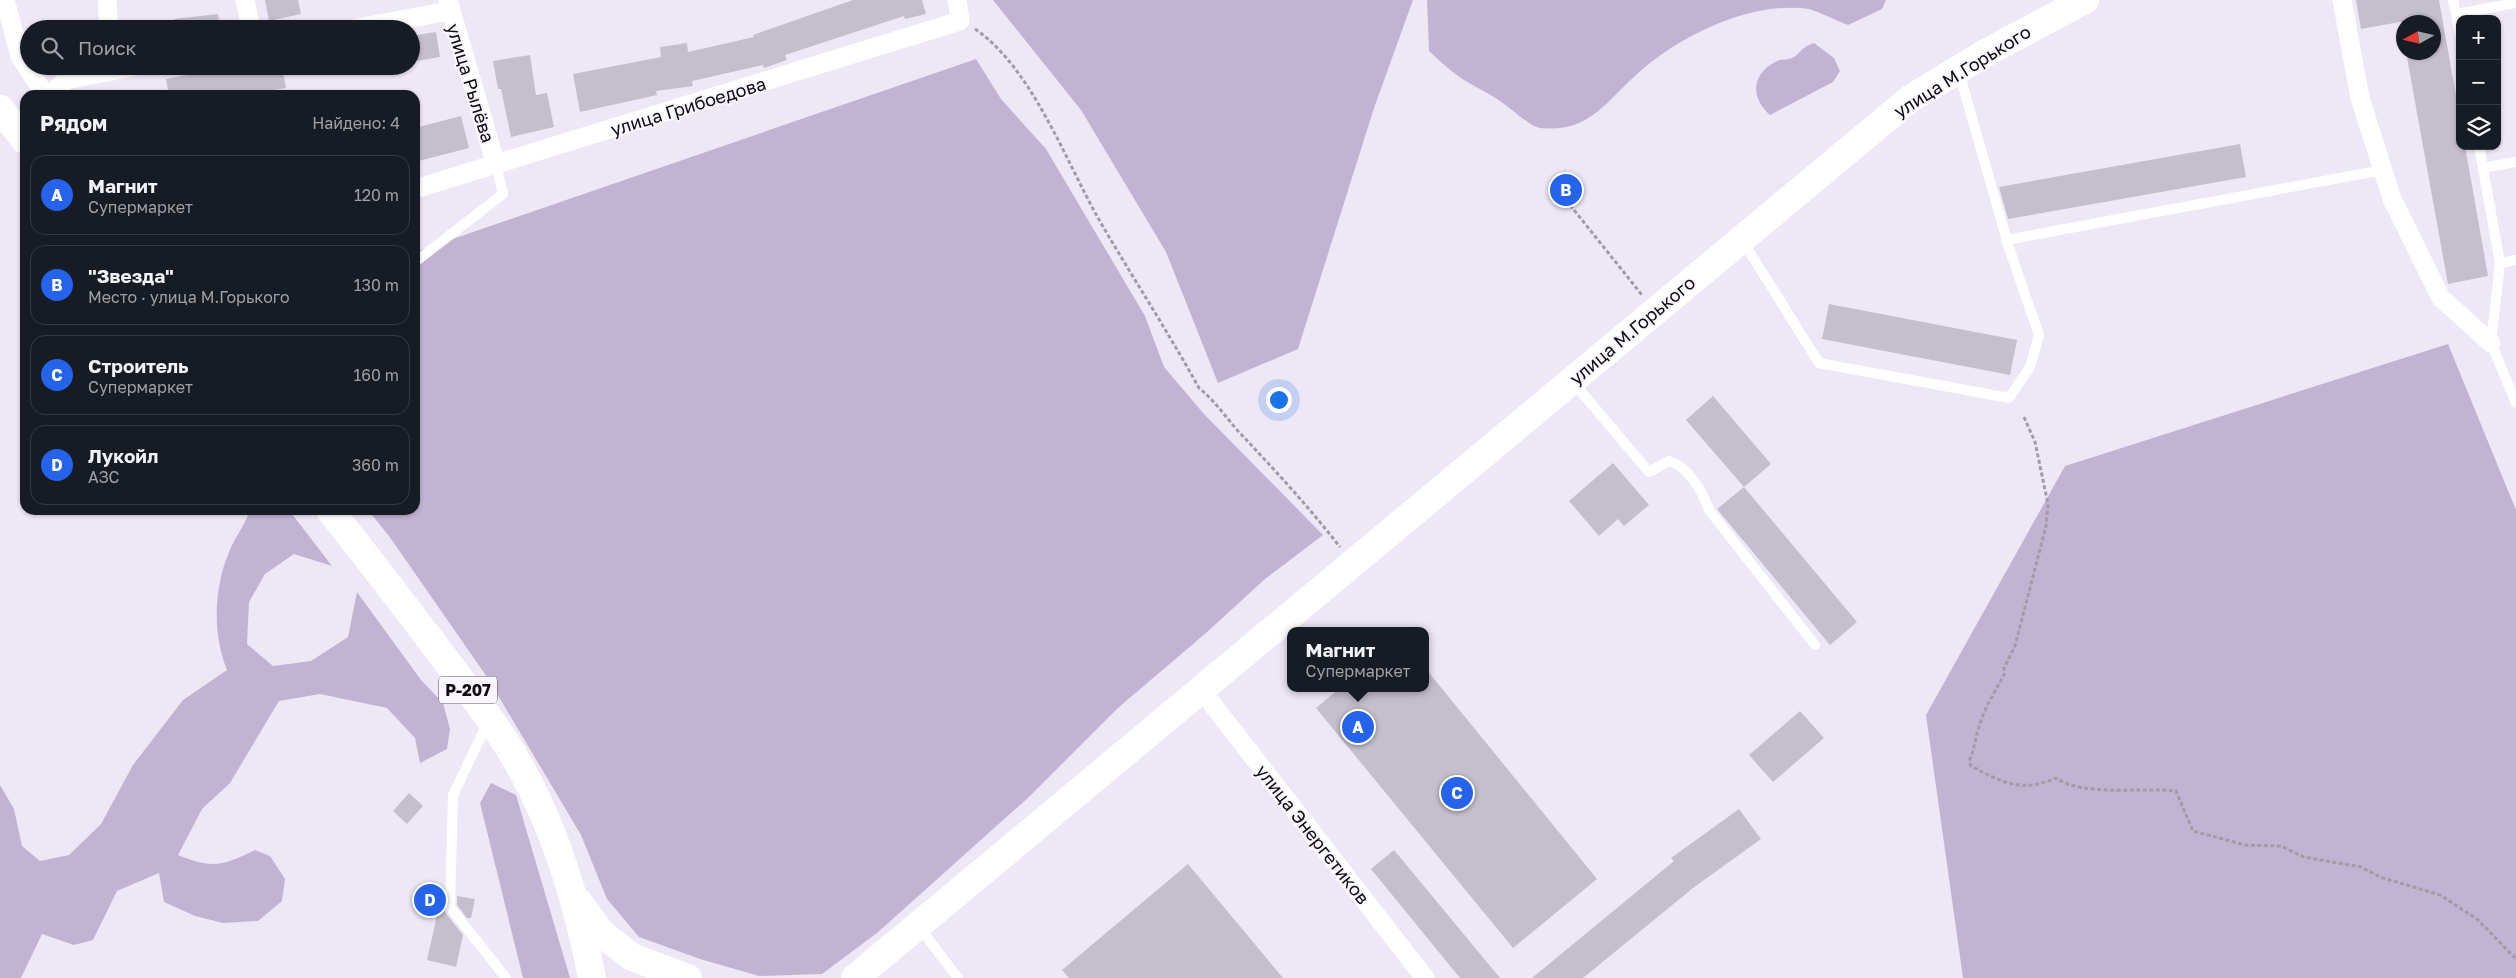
<!DOCTYPE html>
<html lang="ru">
<head>
<meta charset="utf-8">
<style>
	body { margin:0; font-family:"Golos Text",sans-serif; background:#20242c; color:#f1f3f6 }
	.controls { position:absolute; right:15px; top:15px; display:grid; overflow:hidden; border-radius:10px; box-shadow:0 1px 4px #0004 }
	.controls button { width:45px; height:45px; display:grid; place-items:center; padding:0; border:0; border-bottom:1px solid #363941; background:#171b24; color:#f1f3f6; font:25px sans-serif }
	.compass { position:absolute; left:2396px; top:15px; width:45px; height:45px; border-radius:50%; background:#171b24; box-shadow:0 1px 4px #0004; rotate:262deg }
	.you { position:absolute; left:1278px; top:399px; width:18px; height:18px; margin:-12px; border:4px solid #fff; border-radius:50%; background:#1a73e8; box-shadow:0 0 0 8px #1a73e833 }
	.badge { display:grid; place-items:center; width:32px; height:32px; border-radius:50%; background:#2563eb; color:#fff; font-size:16px; font-weight:700 }
	.pin { position:absolute; translate:-50% -50%; border:2px solid #fff; box-shadow:0 1px 5px #0006 }
	.popup { position:absolute; left:1287px; top:627px; width:142px; height:65px; box-sizing:border-box; display:grid; place-content:center; border-radius:10px; background:#171b24; filter:drop-shadow(0 1px 4px #0005); font-size:16px; white-space:nowrap; color:#9ea1a6 }
	.popup b { font-size:19px; color:#f1f3f6 }
	.popup::after { content:''; position:absolute; left:50%; top:100%; margin-left:-10px; border:10px solid transparent; border-top-color:#171b24 }
	.list { margin:0; padding:0; list-style:none }
	h2 { display:flex; justify-content:space-between; align-items:center; height:65px; margin:0; padding:0 20px; font-size:21px }
	h2 small { font-size:16px; font-weight:400; color:#9ea1a6 }
	.list li { display:grid; grid-template-columns:32px 1fr auto; gap:15px; align-items:center; box-sizing:border-box; height:80px; margin:0 10px 10px; padding:0 10px; border:1px solid #363941; border-radius:15px }
	.list b { display:block; font-size:19px; white-space:nowrap }
	.list p { margin:0; font-size:16px; white-space:nowrap; color:#9ea1a6 }
	.list em { font-size:16px; font-style:normal; color:#9ea1a6 }
	.icon { flex:none; width:28px; height:28px; fill:none; stroke:currentColor; stroke-width:2; stroke-linecap:round; stroke-linejoin:round }
	.map { position:relative; flex:none; width:2516px; height:978px; overflow:hidden }
	.search { position:absolute; background:#171b24; box-shadow:0 1px 4px #0004; left:20px; top:20px; width:400px; height:55px; display:flex; align-items:center; gap:12px; box-sizing:border-box; padding:0 18px; border-radius:28px; color:#9ea1a6; font-size:19px }
	.panel { position:absolute; background:#171b24; box-shadow:0 1px 4px #0004; left:20px; top:90px; width:400px; height:425px; border-radius:15px }
	.map>svg:first-child { display:block }
	.green { fill:#c1b4d3 }
	.building { fill:#c4bfcc }
	.lines { fill:none; stroke-linecap:round; stroke-linejoin:round }
	.path { stroke:#a09ba6; stroke-width:3; stroke-dasharray:4 2.5; stroke-linecap:butt }
	.lane { stroke:#fff; stroke-width:10 }
	.street { stroke:#fff; stroke-width:19 }
	.secondary { stroke:#fff; stroke-width:28 }
	.primary { stroke:#fff; stroke-width:28 }
	.labels { text-anchor:middle; dominant-baseline:central; stroke-width:4; stroke-linejoin:round; paint-order:stroke }
	.shield { fill:#faf6ff; stroke:#545257; stroke-width:1 }
	.shield-label { font-size:16px; font-weight:bold; fill:#0d0b0f }
	.street-label { font-size:18px; fill:#0d0b0f; stroke:#faf6ff }
</style>
</head>
<body>
<div class="map">
<svg width="2516" height="978" viewBox="0 0 2516 978">
	<rect width="100%" height="100%" fill="#eee8f6"/>
	<g class="green">
		<polygon points="993,0 1413,0 1374,108 1298,349 1218,383 1166,252 1081,110"/>
		<path d="M1427 0H1886L1882 9 1848 25C1835 20 1822 13 1809 9 1751 0 1675 38 1635 76 1604 104 1588 133 1540 128 1531 127 1509 107 1500 101 1487 92 1473 86 1461 78 1449 70 1439 60 1429 51Z"/>
		<path d="M1814 43 1834 58 1840 71 1833 82 1770 115C1750 97 1751 74 1777 61 1781 59 1787 60 1792 58 1802 53 1799 48 1814 43Z"/>
		<polygon points="976,59 1001,99 1046,149 1145,316 1164,367 1204,414 1323,535 1265,579 1206,633 1119,707 1029,797 877,933 822,974 759,976 700,959 639,937 607,899 581,835 487,677 389,536 368,510 415,510 415,252"/>
		<polygon points="2448,344 2516,510 2516,978 1963,978 1926,715 2065,466"/>
		<path d="M250 510H289L332 566 294 554 265 574 249 602 247 644 273 666 311 661 348 637 357 592 421 680 443 703 450 729 447 749 420 763 415 738 387 708 320 694 279 701 230 783 202 809 178 855C213 869 222 866 255 850L270 856 285 879 282 901 258 921 223 923 195 916 164 902 159 873 117 891 93 940 74 945 42 934 21 978H0V785L14 809 22 846 40 861 69 855 101 824 133 765 183 700 227 670C212 633 214 588 229 552 235 537 245 525 250 510Z"/>
		<polygon points="491,783 516,795 570,978 523,978 480,803"/>
	</g>
	<g class="building">
		<polygon points="265,0 298,0 301,14 269,21"/>
		<polygon points="853,0 922,0 926,14 905,19 904,16 785,55 787,60 764,68 763,65 692,81 693,86 656,91 657,95 580,112 573,74 661,57 660,47 687,43 688,52 754,37 753,35"/>
		<polygon points="2356,0 2439,0 2460,118 2460,146 2465,146 2488,276 2448,284 2406,52 2434,52 2434,22 2400,22 2361,29"/>
		<polygon points="218,14 220,29 174,29 174,19"/>
		<polygon points="436,32 440,57 411,62 411,36"/>
		<polygon points="530,55 536,95 547,93 554,127 511,137 501,89 498,89 493,61"/>
		<polygon points="236,66 282,66 286,88 242,95 169,95 166,79"/>
		<polygon points="461,116 469,148 415,162 415,128"/>
		<polygon points="2240,144 2246,177 2008,219 1999,187"/>
		<polygon points="1829,304 2017,340 2010,375 1822,339"/>
		<polygon points="1713,396 1771,464 1744,487 1686,420"/>
		<polygon points="1613,463 1649,505 1624,526 1618,519 1599,536 1569,501"/>
		<polygon points="1744,487 1857,622 1830,645 1717,509"/>
		<polygon points="1426,669 1597,879 1513,948 1316,708 1340,688 1426,688"/>
		<polygon points="1800,711 1824,738 1773,782 1749,755"/>
		<polygon points="409,793 423,806 407,824 393,811"/>
		<polygon points="1739,809 1761,839 1693,888 1583,978 1532,978 1674,861 1671,858"/>
		<polygon points="1394,850 1500,978 1460,978 1371,869"/>
		<polygon points="1188,864 1283,978 1069,978 1062,970"/>
		<polygon points="432,890 444,893 444,911 463,935 456,967 427,960 438,911 428,909"/>
		<polygon points="457,896 475,899 471,918 467,918 457,905"/>
	</g>
	<g class="lines">
		<g class="path">
			<path d="M975 29C1031 67 1065 159 1098 218 1131 275 1167 330 1199 388 1214 400 1225 416 1238 431 1273 468 1308 506 1340 547"/>
			<polyline points="1566,200 1642,295"/>
			<path d="M2024 417 2035 442 2048 504 2046 526 2015 646 2004 668 2005 673C1996 690 1984 708 1979 727 1975 739 1975 749 1969 761L1971 766C2003 783 2022 793 2056 778 2084 797 2142 787 2176 791L2193 831 2245 845 2281 846 2304 857 2361 867 2380 877 2440 895 2477 919 2516 959"/>
		</g>
		<g class="lane">
			<polyline points="2453,0 2456,14 2516,3"/>
			<polyline points="2456,14 2460,35"/>
			<polyline points="2479,146 2500,263 2516,260"/>
			<polyline points="2483,168 2516,162"/>
			<polyline points="1742,240 1819,363 2009,398 2030,367 2039,335 2009,248 1959,72"/>
			<polyline points="2006,240 2383,170"/>
			<polyline points="415,262 503,194 496,165"/>
			<polyline points="2500,263 2491,343 2516,403"/>
			<path d="M1572 381 1649 472 1669 461C1688 466 1703 492 1709 510L1815 645"/>
			<polyline points="488,722 453,795 450,907 506,978"/>
			<polyline points="919,927 958,978"/>
		</g>
		<g class="street">
			<polyline points="5,0 20,56 45,95"/>
			<polyline points="107,0 109,29"/>
			<polyline points="245,0 251,29"/>
			<polyline points="448,0 496,165"/>
			<polyline points="2342,0 2360,98 2392,199 2441,298 2491,343"/>
			<polyline points="352,29 449,11"/>
			<polyline points="50,95 66,80 137,66"/>
			<polyline points="415,189 960,21 957,0"/>
			<polyline points="1202,691 1425,978"/>
		</g>
		<polyline class="secondary" points="855,978 1910,99 1987,52 2085,0"/>
		<g class="primary">
			<polyline points="0,109 25,140"/>
			<path d="M330 510C371 562 411 614 451 667 474 698 499 729 518 763 556 829 578 904 592 978"/>
			<polyline points="579,902 601,933 632,957 688,978"/>
		</g>
	</g>
	<g class="labels">
		<rect class="shield" x="439" y="676.5" width="58" height="27" rx="4"/>
		<g class="shield-label">
			<text x="468" y="690">Р-207</text>
		</g>
		<g class="street-label">
			<text transform="translate(1962 71) rotate(-32)">улица М.Горького</text>
			<text transform="translate(471 83) rotate(73)">улица Рылёва</text>
			<text transform="translate(688 106) rotate(-17)">улица Грибоедова</text>
			<text transform="translate(1632 330) rotate(-40)">улица М.Горького</text>
			<text transform="translate(1313 834) rotate(52)">улица Энергетиков</text>
		</g>
	</g>
</svg>
<div class="controls">
<button>+</button>
<button>−</button>
<button><svg class="icon" aria-label="layers" viewBox="0 0 24 24"><path d="M12 4l9 5-9 5-9-5zM3 14l9 5 9-5"/></svg></button>
</div>
<svg class="compass" viewBox="-18 -18 36 36"><path d="M0-13l5 13h-10z" fill="#e53935"/><path d="M0 13l5-13h-10z" fill="#9ea1a6"/></svg>
<div class="you"></div>
<div class="pin badge" style="left:1358px;top:727px">A</div>
<div class="popup"><b>Магнит</b>Супермаркет</div>
<div class="pin badge" style="left:1566px;top:190px">B</div>
<div class="pin badge" style="left:1457px;top:793px">C</div>
<div class="pin badge" style="left:430px;top:900px">D</div>
<div class="search"><svg class="icon" aria-label="search" viewBox="0 0 24 24"><circle cx="10" cy="10" r="6"/><path d="M15 15l6 6"/></svg>Поиск</div>
<section class="panel">
<h2>Рядом<small>Найдено: 4</small></h2>
<ul class="list">
<li><span class="badge">A</span><div><b>Магнит</b><p>Супермаркет</p></div><em>120 m</em></li>
<li><span class="badge">B</span><div><b>&quot;Звезда&quot;</b><p>Место · улица М.Горького</p></div><em>130 m</em></li>
<li><span class="badge">C</span><div><b>Строитель</b><p>Супермаркет</p></div><em>160 m</em></li>
<li><span class="badge">D</span><div><b>Лукойл</b><p>АЗС</p></div><em>360 m</em></li>
</ul>
</section>
</div>
</body>
</html>
